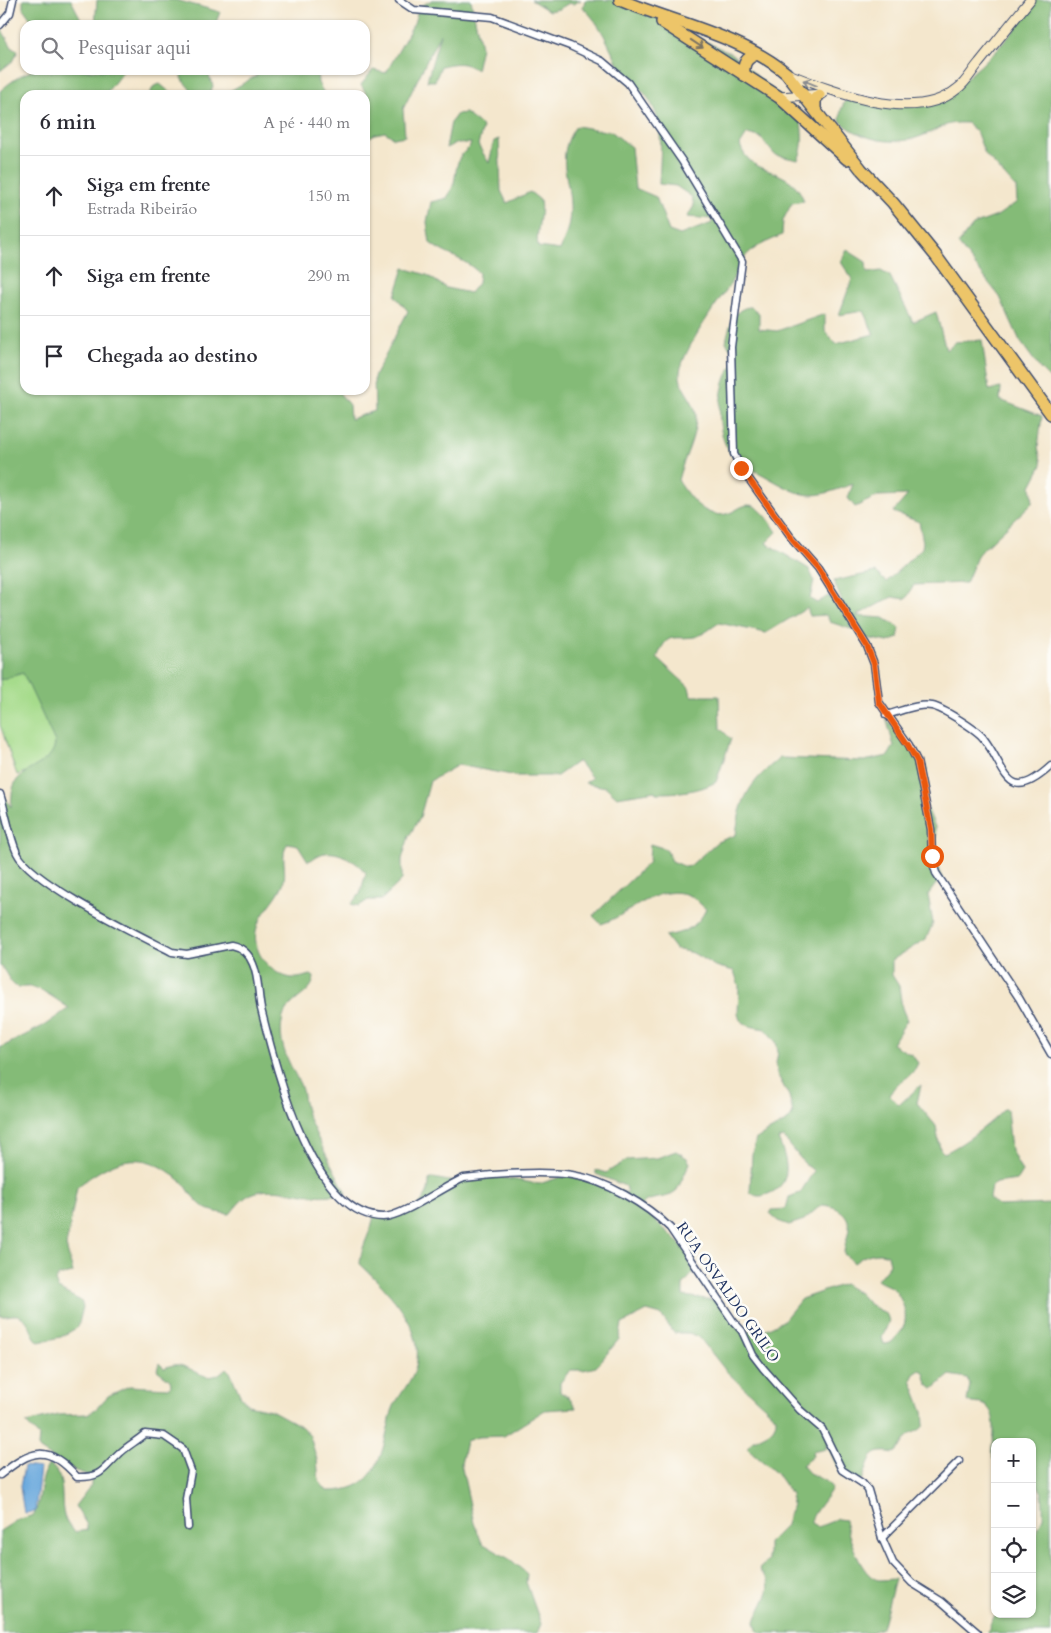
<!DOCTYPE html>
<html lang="pt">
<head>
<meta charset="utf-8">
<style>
	body { margin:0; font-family:Cardo,serif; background:#f7f7f7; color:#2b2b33 }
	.controls { position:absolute; right:15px; bottom:15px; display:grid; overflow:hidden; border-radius:10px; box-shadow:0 1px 4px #0004 }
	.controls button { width:45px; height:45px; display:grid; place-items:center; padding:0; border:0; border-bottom:1px solid #e1e1e2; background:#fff; color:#2b2b33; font:25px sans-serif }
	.stop { position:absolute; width:15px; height:15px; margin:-11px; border:4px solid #ea580c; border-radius:50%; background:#fff }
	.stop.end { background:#ea580c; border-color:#fff; box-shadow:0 1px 5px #0008 }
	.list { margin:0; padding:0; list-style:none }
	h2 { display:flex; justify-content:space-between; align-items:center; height:65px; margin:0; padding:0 20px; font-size:21px }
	h2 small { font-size:16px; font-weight:400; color:#7c7c81 }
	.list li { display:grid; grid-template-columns:32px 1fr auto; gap:15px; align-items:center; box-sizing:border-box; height:80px; padding:0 20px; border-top:1px solid #e1e1e2 }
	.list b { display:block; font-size:19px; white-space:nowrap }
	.list p { margin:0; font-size:16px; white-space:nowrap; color:#7c7c81 }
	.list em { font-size:16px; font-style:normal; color:#7c7c81 }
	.icon { flex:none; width:28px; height:28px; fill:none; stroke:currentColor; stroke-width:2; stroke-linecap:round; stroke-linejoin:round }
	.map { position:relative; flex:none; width:1051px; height:1633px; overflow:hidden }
	.search { position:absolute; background:#fff; box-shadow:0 1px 4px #0004; left:20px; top:20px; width:350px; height:55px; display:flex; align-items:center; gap:12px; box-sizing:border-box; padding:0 18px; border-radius:15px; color:#7c7c81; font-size:19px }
	.panel { position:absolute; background:#fff; box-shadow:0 1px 4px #0004; left:20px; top:90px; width:350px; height:305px; border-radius:15px }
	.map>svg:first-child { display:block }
	.green { fill:#a6db8b; stroke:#608574 }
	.forest { fill:#84bb77; stroke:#50756a }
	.water { fill:#6aa9dd; stroke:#426c9e }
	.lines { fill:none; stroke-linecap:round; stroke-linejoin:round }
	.street-casing { stroke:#3c4b6f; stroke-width:9 }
	.secondary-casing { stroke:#3c4b6f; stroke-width:11 }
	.highway-casing { stroke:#3c4b6f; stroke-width:14 }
	.street { stroke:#fff; stroke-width:6 }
	.secondary { stroke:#f8e8c3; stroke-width:9 }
	.highway { stroke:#edc569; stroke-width:11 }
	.oneway { stroke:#797263 }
	.oneway2 { stroke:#8a8c90 }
	.route { stroke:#ea580c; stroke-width:6 }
	.labels { text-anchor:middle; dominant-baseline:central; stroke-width:5; stroke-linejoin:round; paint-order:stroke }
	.street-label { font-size:15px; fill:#1b2f5e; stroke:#fdfcf7 }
</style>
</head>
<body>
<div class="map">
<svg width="1051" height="1633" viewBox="0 0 1051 1633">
	<rect width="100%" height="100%" fill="#fdfcf7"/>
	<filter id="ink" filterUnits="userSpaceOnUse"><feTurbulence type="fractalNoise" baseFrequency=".02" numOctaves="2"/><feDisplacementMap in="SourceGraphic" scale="10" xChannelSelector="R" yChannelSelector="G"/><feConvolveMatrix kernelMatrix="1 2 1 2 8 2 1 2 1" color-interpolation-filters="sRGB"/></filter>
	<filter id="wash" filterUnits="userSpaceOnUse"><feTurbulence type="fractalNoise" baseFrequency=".0096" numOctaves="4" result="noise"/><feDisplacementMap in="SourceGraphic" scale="20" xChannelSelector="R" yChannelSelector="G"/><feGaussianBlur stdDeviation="1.12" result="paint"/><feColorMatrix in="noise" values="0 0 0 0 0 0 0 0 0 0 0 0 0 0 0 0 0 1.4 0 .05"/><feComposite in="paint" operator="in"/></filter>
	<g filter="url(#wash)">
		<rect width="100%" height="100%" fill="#f4e7cd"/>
		<polygon class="green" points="31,660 65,758 17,775 0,725 0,670"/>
		<g class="forest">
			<polygon points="23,0 71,0 84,25 35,25 23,8"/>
			<polygon points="97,0 176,0 220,12 215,25 95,25"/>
			<path d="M432 0H471L481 47 476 70C464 61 455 63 441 66L435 81H427L440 34 403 109 405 136 394 138 385 132 375 134 365 140 367 95 361 85 373 70 386 73 414 23 419 7Z"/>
			<polygon points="531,0 581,0 573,4 569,3 559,9 549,11"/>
			<path d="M585 0H621L732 54 800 114C802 130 805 145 798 160L775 155 760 137 747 134 740 145C751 179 792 164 804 201L792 203 783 220 782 235C772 240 760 244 751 251 738 260 736 278 727 289 714 307 683 351 680 372 678 388 694 398 696 414 697 437 683 459 678 480 689 498 708 523 732 512 740 508 745 503 754 506 764 511 771 523 777 532L766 543 809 569 814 580 810 599 817 603 828 596 844 607 834 581 876 572 886 582 922 548 923 542 919 522 893 512 908 495 878 496 855 507 848 498 853 484C810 500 806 499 767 477 757 471 746 468 737 460 715 442 717 402 726 377 729 370 734 364 737 357L726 342C729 328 733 307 751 307L759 313V329L777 331 825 314V331L836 344 874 334 863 311 839 315 852 279 841 262 847 250 866 262 867 273 881 271 890 276 913 322 936 312 946 350 955 342 982 340 989 390 1001 388 1000 400 1042 416 1038 447 1042 465 1031 486 1033 502 978 554 966 583 914 585 906 599 892 597 856 616 884 618 900 628 898 638 888 642 866 638 863 633 830 622 826 615 810 616 807 608 766 633 719 623C712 627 702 636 694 637 671 640 668 631 657 658L689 687 691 696H719L720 728 731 739 716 782C698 792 676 793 656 793L655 791 617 797 606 787 585 783 592 778 578 761 557 776H517L458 765 430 781 420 817 409 836 402 859V880L381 900H368L359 906 351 904 360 894 366 873C357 861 334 847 319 855 314 857 313 860 308 861L298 845 288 843C279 854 288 871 283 884 277 900 259 914 256 931 252 953 271 975 292 978 298 979 305 976 311 975L314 977C313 996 285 999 282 1022 278 1046 290 1064 300 1084 304 1093 303 1104 307 1114 318 1141 333 1167 346 1193 342 1195 337 1194 331 1195 304 1199 269 1181 246 1197 240 1201 235 1208 230 1214 211 1212 202 1209 191 1194 188 1190 186 1185 182 1182 142 1146 115 1158 77 1187L66 1246 73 1273 58 1276 55 1281 58 1289 81 1301 83 1307 78 1327 61 1337 39 1342C30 1335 31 1320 20 1316 14 1313 7 1317 0 1316V1048L45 1025 69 1008C58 1001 46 991 33 987 28 986 18 989 14 985 9 981 6 971 0 966V789L11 807C12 798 11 788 17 780 28 766 54 763 55 742L23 673 0 680V91C13 80 34 63 52 72V70H124L107 92 111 95H25V390H337L349 405 350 419 375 411 374 377 408 311 395 296 404 268 427 275 446 288 470 293 478 283 479 273C463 257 446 256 430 243L427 222 431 202 447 198C458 180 453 176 459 159 461 152 470 150 471 143L454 144 446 148 451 122 457 114 465 113 483 127 478 145 489 163 494 141 499 139 501 191 507 203 530 192 540 200C543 217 535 231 538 247L560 250C566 237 571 220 570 205 569 175 555 156 576 126L612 132 631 147 635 188 656 197 669 231 680 235 712 223V219L687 217 694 206 692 197 676 186 659 184C660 153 666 120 645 94 636 84 625 79 619 66 609 46 600 22 583 8Z"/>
			<path d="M1035 0H1051V380L1041 370 1020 341 1000 297 958 244 973 225 997 216 1017 202 1016 188 985 154 976 131 967 123C944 122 943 128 924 135 896 147 862 141 840 121L841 110 845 101C872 97 900 106 928 100 960 93 1021 29 1035 0Z"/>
			<polygon points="0,21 2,30 13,49 18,50 14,60 0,71"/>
			<path d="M179 70H207L213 86 209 95C192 95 184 85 179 70Z"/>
			<polygon points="260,70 317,70 318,83 325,95 223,95 256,76"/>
			<polygon points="160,84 172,94 173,95 149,95 154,86"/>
			<path d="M886 718 927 768 923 798 935 827 940 874 943 879 936 884 928 895 933 923 926 939 892 960V975L899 986 902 1008 907 1020 892 1044 912 1055 918 1063C910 1082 896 1079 890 1095L897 1103 900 1104 921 1085 917 1103 936 1126 940 1149 944 1153C960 1147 994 1121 1004 1109H1007L1011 1150 1022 1172 1017 1180 996 1183 991 1186 989 1198 998 1206 1051 1204V1633H988L991 1622 996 1614H1032V1543L1043 1517V1506L1042 1493 1032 1475V1442H995V1459H993C991 1445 1000 1416 986 1406 981 1402 973 1405 967 1401L970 1385 967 1378 950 1375 933 1389 927 1384 924 1372 920 1370 914 1374 911 1380 923 1411 924 1425C920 1432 913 1431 907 1437 902 1442 901 1449 894 1453 870 1448 870 1459 863 1479L854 1482 842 1477 826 1443V1449L812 1452 813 1456 802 1465 809 1473 827 1482 832 1488C828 1497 810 1515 811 1523L818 1527 838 1519 845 1520C848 1534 861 1578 879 1580 884 1580 889 1579 895 1579L882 1628 869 1633H761L757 1630 755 1622C757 1611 774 1591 767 1579 764 1575 761 1574 759 1569L768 1561V1543L786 1525 792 1504 791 1494 777 1474 747 1448C755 1433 777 1437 776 1417L726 1371 699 1337 689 1333H674L661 1315 647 1311 622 1324 619 1339 596 1367 583 1370H570L560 1383V1392L570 1398 576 1408 545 1410 504 1436 478 1437 466 1441 461 1464 474 1523 482 1543 511 1560 527 1574 526 1582 541 1624 537 1633H2L0 1531 17 1520 34 1515C42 1499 39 1479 49 1464 74 1481 50 1515 76 1532L87 1530V1525L75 1506 91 1485V1479L85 1474 70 1469 40 1450 38 1447 39 1437 26 1423 58 1415 87 1414 96 1409 108 1396 129 1386 169 1388 171 1385 170 1380 157 1370 159 1363 164 1368C169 1366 174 1364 179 1365 198 1369 208 1387 226 1368L230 1372 240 1395 248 1405 271 1410 302 1427 310 1436 317 1460 319 1481 327 1491C371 1492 380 1465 388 1428 390 1421 391 1412 394 1406 405 1385 420 1374 417 1347 414 1316 381 1284 360 1264 360 1246 373 1231 374 1213 393 1218 407 1218 421 1202 427 1194 429 1190 429 1180L433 1178 449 1181 498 1177 539 1184 567 1175 627 1193 625 1186 596 1174V1170L606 1173 627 1160 657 1158 676 1151 687 1158 690 1163 676 1192C666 1200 651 1196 642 1204 655 1228 691 1242 694 1272L683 1285V1296L715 1300 722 1304 742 1333 764 1330 783 1321 801 1299 844 1284 859 1293 868 1303 887 1315 889 1321 882 1338 884 1344C891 1344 893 1341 897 1336 910 1324 906 1307 897 1293 893 1286 884 1285 877 1280L890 1264 888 1255C876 1250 864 1255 854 1263L844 1254C844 1246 847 1241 848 1234 853 1215 837 1205 821 1205L804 1220 789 1225 778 1221 770 1214 772 1210 786 1209 789 1197 800 1193 814 1171 805 1164 784 1138 778 1139C787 1159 794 1184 768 1194 760 1197 756 1197 750 1192L752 1154 756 1139 789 1120 793 1113 789 1096 777 1074 776 1063 778 1052 776 1042 765 1029 749 1026 740 1020 738 1014 739 986 734 971 715 966 693 953 675 949 665 936C684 933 698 927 706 909 701 905 696 899 691 896 658 881 629 916 601 924L593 916 649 862 650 844 666 849 672 861 686 867 690 866 717 842 736 835C740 798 750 782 780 758L864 761 888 756 894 746Z"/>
		</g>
		<polygon class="water" points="24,1466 40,1468 35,1512 24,1513 20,1487"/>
	</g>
	<g filter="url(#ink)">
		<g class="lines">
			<defs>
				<g id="street">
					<polyline points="399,0 414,10 492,17 570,46 602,61 628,83 682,161 742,261 731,347 734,454 741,468 790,536 818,568 867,646 874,664 879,702 909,745 917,761 931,829 932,860 936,873 1019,998 1051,1054"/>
					<polyline points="0,25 10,13 13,0"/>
					<path d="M886 715C899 712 918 703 932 706 942 708 978 730 984 739 1007 769 1006 807 1051 766"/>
					<path d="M0 794C6 813 9 835 17 853 31 883 139 935 172 952L187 954 231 945C241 947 249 954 253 964 259 977 258 995 261 1009 275 1064 311 1216 383 1217 402 1217 443 1187 464 1178 495 1174 542 1171 572 1175 605 1180 647 1205 670 1228L733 1321 742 1331 753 1355 763 1368 800 1410 822 1429 842 1470 862 1483 868 1490 882 1538 893 1563 912 1583 941 1601 978 1633"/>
					<path d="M0 1475C31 1450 48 1443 77 1477 102 1478 103 1469 119 1454 127 1446 137 1441 145 1434L164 1436 183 1449 191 1471 186 1499 188 1527"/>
					<polyline points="882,1538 959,1461"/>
				</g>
				<g id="secondary">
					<path d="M786 73C831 91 914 125 957 89 966 83 972 71 979 63 996 42 1013 21 1030 0"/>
					<polyline points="779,97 823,94"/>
				</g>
				<g id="highway">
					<path d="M620 0C673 22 741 36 786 73L861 169 893 203 936 256 1051 414"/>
					<polyline points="662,22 779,97 847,159"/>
					<path d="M744 75C743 63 746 58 757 54"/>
					<polyline points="815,109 815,99 819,95"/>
				</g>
			</defs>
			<use href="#street" class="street-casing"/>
			<use href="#secondary" class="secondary-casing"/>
			<use href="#highway" class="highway-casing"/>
			<use href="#street" class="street"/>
			<use href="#secondary" class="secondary"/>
			<use href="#highway" class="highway"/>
		</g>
		<defs><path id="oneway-shaft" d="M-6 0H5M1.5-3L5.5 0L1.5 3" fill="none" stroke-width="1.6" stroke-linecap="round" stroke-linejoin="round" transform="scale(1.25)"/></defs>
		<use class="oneway" href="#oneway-shaft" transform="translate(697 44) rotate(34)"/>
		<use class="oneway2" href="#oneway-shaft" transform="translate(810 83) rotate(-158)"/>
	</g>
	<g class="lines" filter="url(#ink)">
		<polyline class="route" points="741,468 790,536 818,568 867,646 874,664 879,702 908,745 917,761 931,829 932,856"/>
	</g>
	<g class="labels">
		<g class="street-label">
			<text transform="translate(728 1292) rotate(55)">RUA OSVALDO GRILO</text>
		</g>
	</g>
</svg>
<div class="controls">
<button>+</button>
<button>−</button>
<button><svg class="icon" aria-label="locate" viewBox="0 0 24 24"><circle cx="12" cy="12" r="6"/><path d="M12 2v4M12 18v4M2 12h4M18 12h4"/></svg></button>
<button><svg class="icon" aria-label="layers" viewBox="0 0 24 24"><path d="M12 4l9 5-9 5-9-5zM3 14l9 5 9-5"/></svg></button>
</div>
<div class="stop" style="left:932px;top:856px"></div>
<div class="stop end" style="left:741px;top:468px"></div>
<div class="search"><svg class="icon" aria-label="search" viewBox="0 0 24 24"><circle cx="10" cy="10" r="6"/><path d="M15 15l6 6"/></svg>Pesquisar aqui</div>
<section class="panel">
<h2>6 min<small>A pé · 440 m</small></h2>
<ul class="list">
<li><svg class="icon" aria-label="ahead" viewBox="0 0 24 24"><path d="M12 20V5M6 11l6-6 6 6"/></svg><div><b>Siga em frente</b><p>Estrada Ribeirão</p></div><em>150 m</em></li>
<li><svg class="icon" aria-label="ahead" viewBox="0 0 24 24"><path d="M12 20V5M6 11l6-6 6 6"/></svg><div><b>Siga em frente</b></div><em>290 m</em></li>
<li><svg class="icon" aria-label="arrive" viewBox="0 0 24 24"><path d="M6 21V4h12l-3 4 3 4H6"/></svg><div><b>Chegada ao destino</b></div></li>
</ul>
</section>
</div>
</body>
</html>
